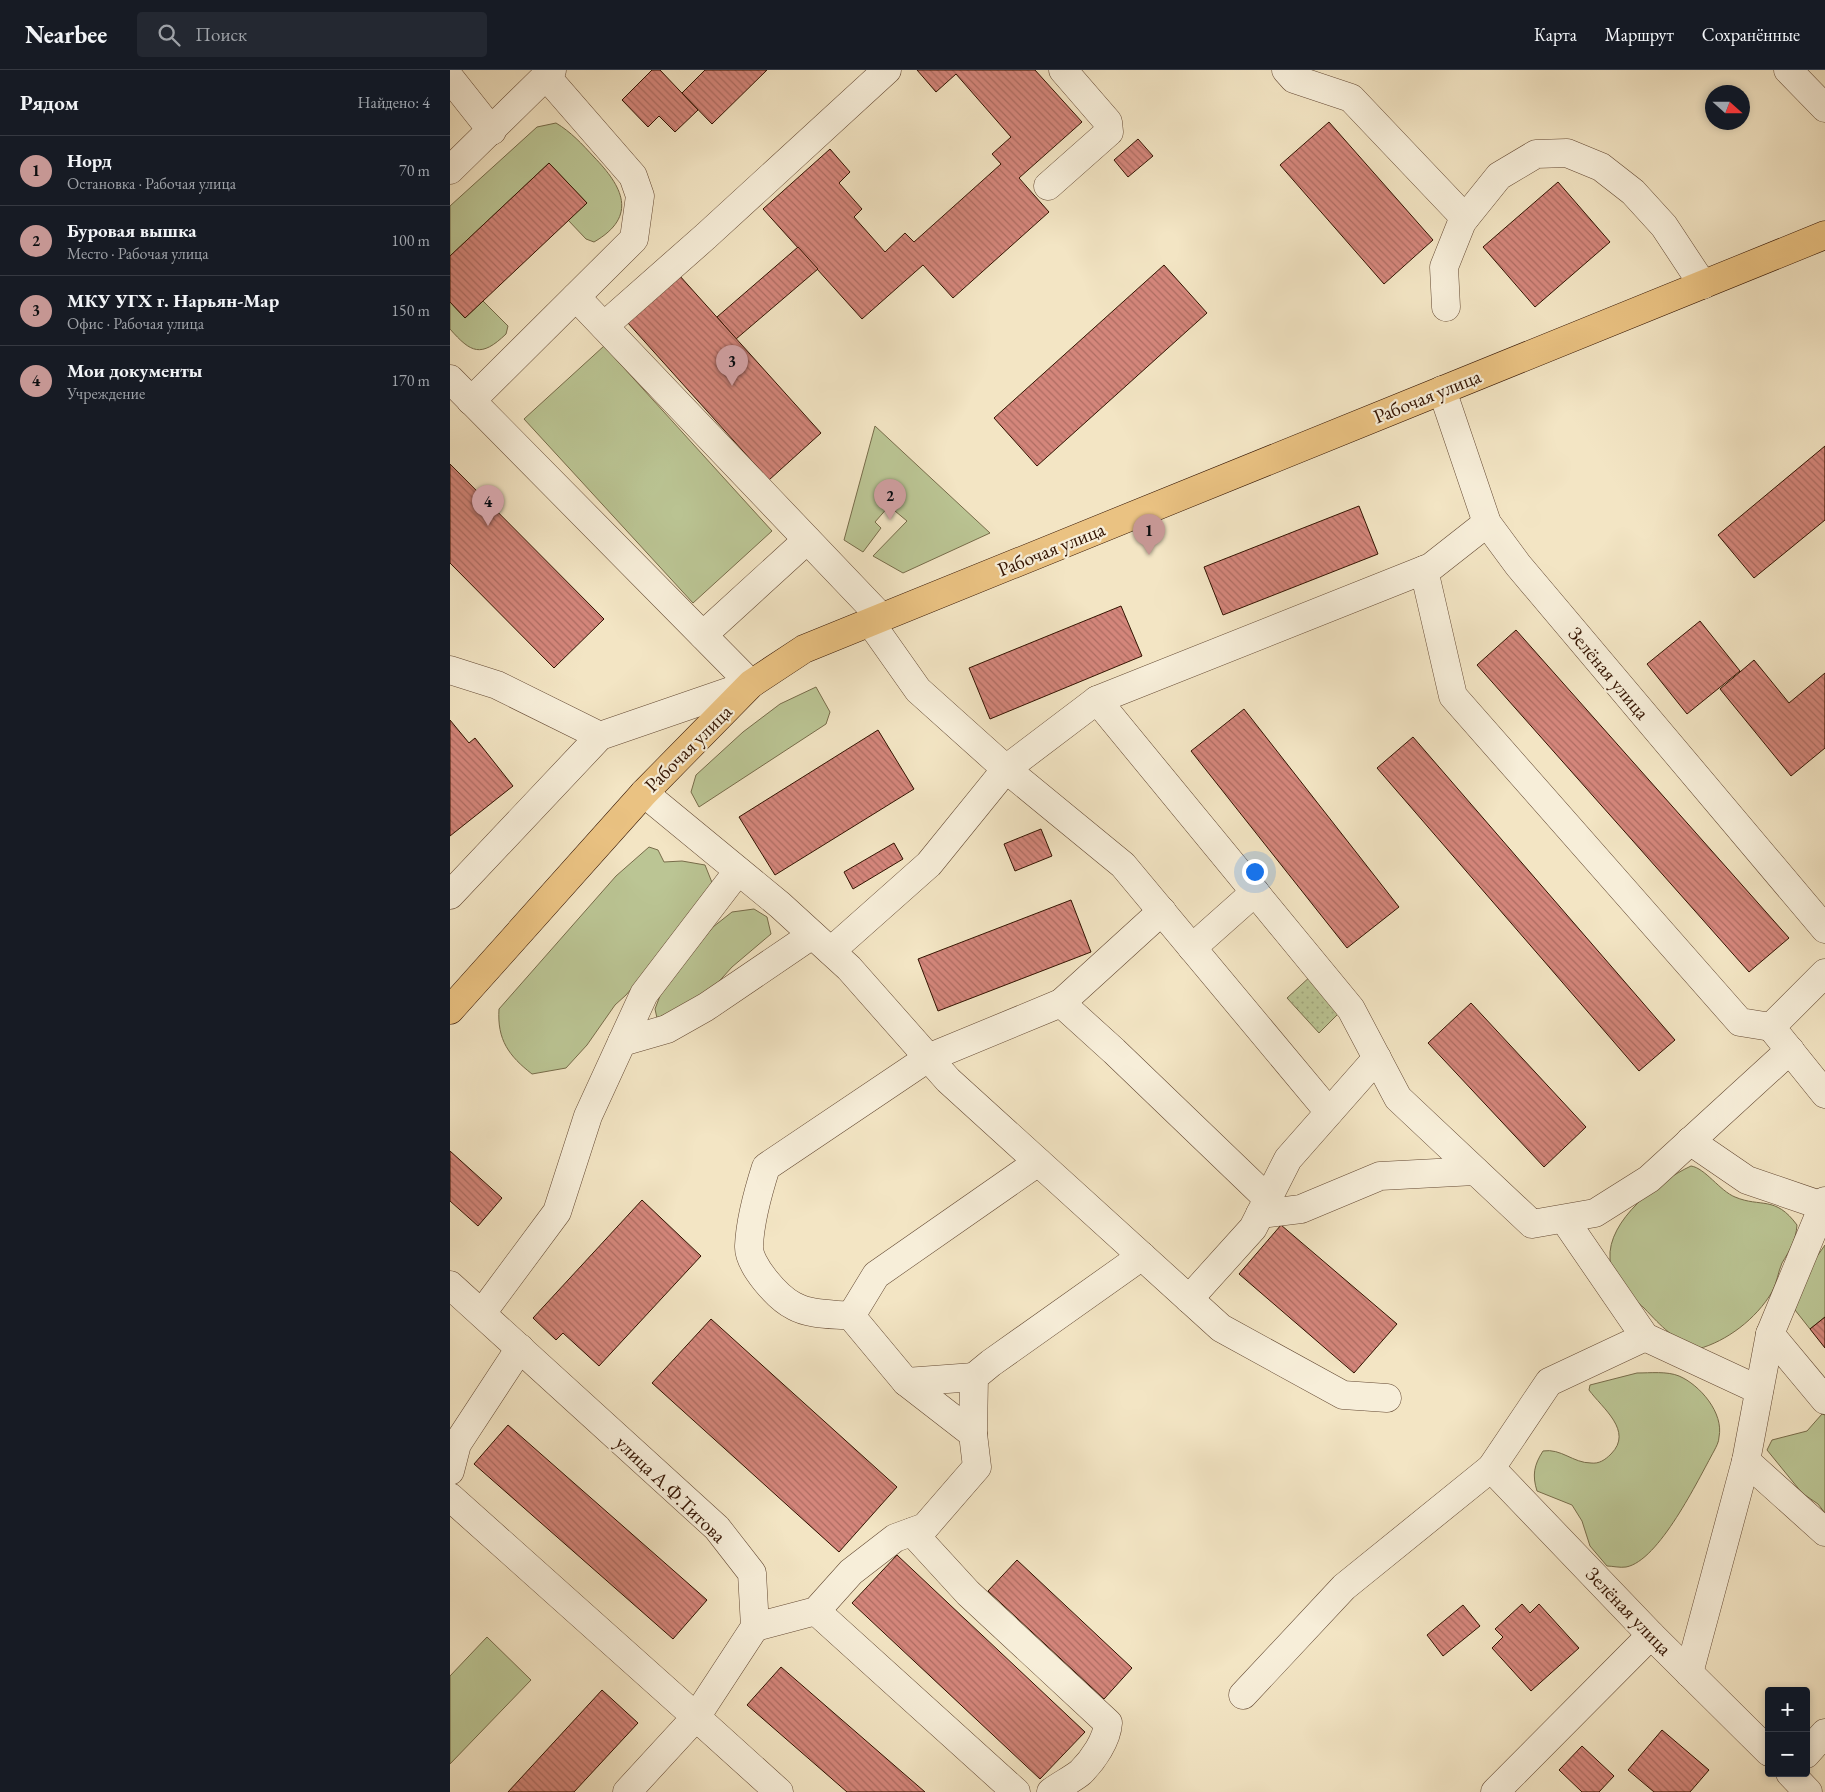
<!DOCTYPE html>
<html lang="ru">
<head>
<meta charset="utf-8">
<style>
	body { margin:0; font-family:"EB Garamond",serif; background:#242831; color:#f1f3f6 }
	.controls { position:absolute; right:15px; bottom:15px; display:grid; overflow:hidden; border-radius:5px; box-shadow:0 2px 8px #0003 }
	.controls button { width:45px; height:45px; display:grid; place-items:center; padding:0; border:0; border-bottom:1px solid #363941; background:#171b24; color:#f1f3f6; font:25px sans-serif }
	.compass { position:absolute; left:1255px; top:15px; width:45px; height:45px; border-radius:50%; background:#171b24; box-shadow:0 2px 8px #0003; rotate:111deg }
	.you { position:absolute; left:804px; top:801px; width:18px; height:18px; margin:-12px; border:4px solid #fff; border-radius:50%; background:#1a73e8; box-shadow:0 0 0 8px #1a73e833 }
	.badge { display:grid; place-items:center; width:32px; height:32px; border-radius:50%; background:#c59692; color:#111; font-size:16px; font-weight:700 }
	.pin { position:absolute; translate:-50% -41px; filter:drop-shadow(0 1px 2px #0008) }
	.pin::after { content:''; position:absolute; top:26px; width:18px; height:15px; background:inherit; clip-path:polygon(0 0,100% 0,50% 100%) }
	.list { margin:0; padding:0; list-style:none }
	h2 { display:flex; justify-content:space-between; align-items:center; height:65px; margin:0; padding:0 20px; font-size:21px }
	h2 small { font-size:16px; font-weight:400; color:#9ea1a6 }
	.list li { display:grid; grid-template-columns:32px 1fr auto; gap:15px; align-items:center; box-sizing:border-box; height:70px; padding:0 20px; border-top:1px solid #363941 }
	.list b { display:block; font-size:19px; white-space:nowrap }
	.list p { margin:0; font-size:16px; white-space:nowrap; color:#9ea1a6 }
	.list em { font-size:16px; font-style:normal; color:#9ea1a6 }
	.icon { flex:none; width:28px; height:28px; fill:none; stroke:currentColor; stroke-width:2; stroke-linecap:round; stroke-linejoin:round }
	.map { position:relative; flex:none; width:1375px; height:1722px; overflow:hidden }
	header { display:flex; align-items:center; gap:30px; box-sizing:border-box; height:70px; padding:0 25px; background:#171b24; border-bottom:1px solid #363941 }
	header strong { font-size:24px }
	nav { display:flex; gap:28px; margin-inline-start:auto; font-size:18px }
	.search { width:350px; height:45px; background:#242831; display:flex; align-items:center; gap:12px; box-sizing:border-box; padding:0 18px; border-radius:5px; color:#9ea1a6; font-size:19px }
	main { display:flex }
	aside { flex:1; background:#171b24 }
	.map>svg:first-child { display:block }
	.green { fill:#bbc594; stroke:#776c4a }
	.park { fill:url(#park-dots); stroke:#776c4a }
	.building { fill:url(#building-back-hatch); stroke:#331301 }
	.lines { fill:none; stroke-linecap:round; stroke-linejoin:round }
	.minor-casing { stroke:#634832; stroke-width:29 }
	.major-casing { stroke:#331301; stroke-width:29 }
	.minor { stroke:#f7eed9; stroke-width:28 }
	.major { stroke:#eac282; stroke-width:28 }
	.labels { text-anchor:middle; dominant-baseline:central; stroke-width:4.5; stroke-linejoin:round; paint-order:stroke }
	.street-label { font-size:20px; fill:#331301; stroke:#f7eed9 }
</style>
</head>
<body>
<header>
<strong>Nearbee</strong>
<div class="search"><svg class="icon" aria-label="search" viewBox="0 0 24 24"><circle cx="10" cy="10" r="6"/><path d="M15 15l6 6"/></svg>Поиск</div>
<nav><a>Карта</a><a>Маршрут</a><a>Сохранённые</a></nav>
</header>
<main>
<aside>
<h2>Рядом<small>Найдено: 4</small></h2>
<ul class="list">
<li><span class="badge">1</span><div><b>Норд</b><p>Остановка · Рабочая улица</p></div><em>70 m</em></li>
<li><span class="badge">2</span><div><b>Буровая вышка</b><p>Место · Рабочая улица</p></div><em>100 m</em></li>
<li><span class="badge">3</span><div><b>МКУ УГХ г. Нарьян-Мар</b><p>Офис · Рабочая улица</p></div><em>150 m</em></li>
<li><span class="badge">4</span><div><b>Мои документы</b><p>Учреждение</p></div><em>170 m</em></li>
</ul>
</aside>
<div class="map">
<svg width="1375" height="1722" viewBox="0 0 1375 1722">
	<defs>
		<pattern id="park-dots" width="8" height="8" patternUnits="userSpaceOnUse" patternTransform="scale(1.25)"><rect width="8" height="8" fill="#bbc594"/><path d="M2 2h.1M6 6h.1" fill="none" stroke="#a1a87e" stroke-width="1.8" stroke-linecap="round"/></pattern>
		<pattern id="building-back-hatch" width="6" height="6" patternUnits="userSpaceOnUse" patternTransform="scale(1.25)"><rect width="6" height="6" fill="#d4867b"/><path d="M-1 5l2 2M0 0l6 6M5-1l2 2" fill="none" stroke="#ad6c62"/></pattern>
	</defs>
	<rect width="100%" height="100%" fill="#f3e5c4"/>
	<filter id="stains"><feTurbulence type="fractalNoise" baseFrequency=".004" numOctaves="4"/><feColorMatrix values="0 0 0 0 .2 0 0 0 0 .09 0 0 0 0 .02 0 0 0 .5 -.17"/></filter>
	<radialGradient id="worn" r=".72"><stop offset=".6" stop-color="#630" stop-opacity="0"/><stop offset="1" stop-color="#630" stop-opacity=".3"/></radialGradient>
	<g class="green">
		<path d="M106 53C121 62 132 74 144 87 172 116 189 146 144 172L136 169 118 150 137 133 99 93 0 186V136L87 57Z"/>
		<path d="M33 231 58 256 56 264C31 288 21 283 0 259V232L15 248Z"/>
		<polygon points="154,276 322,461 243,533 74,349"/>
		<polygon points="425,356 540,463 453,503 423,486 457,451 439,436 425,452 431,458 413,482 394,470"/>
		<polygon points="366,617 380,642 376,654 249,737 241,722 246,705 293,662 330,634"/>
		<path d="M199 777 208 780 214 792 232 791 255 795 263 815 250 839 176 925 165 935 137 975 116 998 82 1004C59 986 47 970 49 939L166 806Z"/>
		<polygon points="304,839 317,847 321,864 282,897 254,928 207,948 205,939 213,918 263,857 282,842"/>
		<path d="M1241 1096C1255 1098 1270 1121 1285 1127 1311 1138 1325 1125 1347 1155 1346 1170 1340 1180 1332 1193 1328 1202 1327 1213 1322 1222 1306 1249 1277 1271 1248 1279 1222 1268 1213 1258 1194 1238 1180 1225 1161 1209 1160 1189 1157 1150 1209 1111 1241 1096Z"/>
		<polygon points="1375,1175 1375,1247 1360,1259 1345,1240 1356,1202"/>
		<path d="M1187 1303C1200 1303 1217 1301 1229 1306 1250 1315 1274 1343 1269 1367 1269 1372 1266 1377 1264 1381 1248 1410 1209 1491 1176 1497 1170 1498 1162 1496 1157 1496L1140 1476 1132 1451 1122 1435 1087 1421C1082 1405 1084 1395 1093 1381 1111 1378 1123 1393 1141 1393 1149 1394 1155 1390 1161 1384 1184 1361 1152 1338 1139 1320L1140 1315Z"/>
		<polygon points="1372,1344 1375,1345 1375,1443 1368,1434 1352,1423 1317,1380 1322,1370 1357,1361"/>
		<polygon points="37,1567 81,1610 0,1694 0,1606"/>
	</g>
	<polygon class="park" points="863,904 894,938 869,963 837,928"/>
	<g class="building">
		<polygon points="202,0 210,0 248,40 225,62 209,46 198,57 172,30"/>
		<polygon points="255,0 317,0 262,54 232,23"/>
		<polygon points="467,0 585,0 632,52 569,108 599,142 503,228 473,195 412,249 313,139 380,79 400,102 389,113 412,139 404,147 435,182 455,163 464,172 551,94 542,84 561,67 506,4 486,22"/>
		<polygon points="879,52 983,170 934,214 830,95"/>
		<polygon points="688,69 703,86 678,107 664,90"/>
		<polygon points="99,93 137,133 15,248 0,232 0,186"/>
		<polygon points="1108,112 1160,172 1085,237 1033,177"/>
		<polygon points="348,177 368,199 286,269 267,247"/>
		<polygon points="714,195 757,243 587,396 544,348"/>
		<polygon points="229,205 371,363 319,410 177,252"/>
		<polygon points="1375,376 1375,450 1304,508 1268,465"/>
		<polygon points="0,394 154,549 104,598 0,493"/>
		<polygon points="909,436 928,484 773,545 754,497"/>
		<polygon points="671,536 692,586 540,649 519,598"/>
		<polygon points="1250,551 1290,601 1237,644 1197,594"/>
		<polygon points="1066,560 1339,868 1299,902 1027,595"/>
		<polygon points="1304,590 1339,633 1375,603 1375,678 1341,706 1270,619"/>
		<polygon points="794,639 949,837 897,878 741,681"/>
		<polygon points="0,650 19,673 25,668 63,716 0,766"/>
		<polygon points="428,660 464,719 325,805 289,747"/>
		<polygon points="963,667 1225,970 1189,1001 927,698"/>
		<polygon points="591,759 602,786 565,801 554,774"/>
		<polygon points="444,773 453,789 403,819 394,802"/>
		<polygon points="621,830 641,882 488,941 468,889"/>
		<polygon points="1021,933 1136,1057 1094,1097 978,973"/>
		<polygon points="0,1081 52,1128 28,1156 0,1131"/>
		<polygon points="192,1130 251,1186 149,1296 113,1263 106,1270 83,1248"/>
		<polygon points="831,1155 947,1254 904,1303 789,1204"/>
		<polygon points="1375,1247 1375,1278 1360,1259"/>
		<polygon points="261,1249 447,1417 389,1482 202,1313"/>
		<polygon points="58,1355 257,1530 223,1569 24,1394"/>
		<polygon points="447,1485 635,1662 590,1709 402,1533"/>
		<polygon points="567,1490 682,1598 654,1629 538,1521"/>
		<polygon points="1072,1534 1080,1543 1089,1534 1129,1578 1081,1621 1042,1578 1053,1567 1045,1559"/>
		<polygon points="1013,1535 1030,1556 993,1586 977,1565"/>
		<polygon points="331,1597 475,1722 397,1722 297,1635"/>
		<polygon points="152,1620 188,1653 124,1722 58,1722"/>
		<polygon points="1212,1660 1259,1700 1240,1722 1204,1722 1178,1700"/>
		<polygon points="1132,1676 1164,1706 1149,1722 1132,1722 1109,1700"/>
	</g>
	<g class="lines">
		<defs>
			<g id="minor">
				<polyline points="836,0 844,9 901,28 1015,148"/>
				<polyline points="1338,0 1375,38"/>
				<polyline points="0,8 42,61"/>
				<polyline points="0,100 102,0"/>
				<polyline points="598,116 659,62 658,52 613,0"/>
				<polyline points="126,227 431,547"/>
				<polyline points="996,237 994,197 1012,152 1049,106 1086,84 1117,83 1151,97 1183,122 1214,156 1253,215"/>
				<polyline points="154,256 256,166 437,0"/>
				<polyline points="0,309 301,614 150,666 0,825"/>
				<polyline points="992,320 1037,453 1068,495 1375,859"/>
				<polyline points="21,331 184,169 190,126 183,106 96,6"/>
				<polyline points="974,500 1003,626 1290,952 1321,957"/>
				<polyline points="420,552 468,620 556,699 647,630 901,939 948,1028 1082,1154 1145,1143 1199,1109 1340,980"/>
				<polyline points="253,565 357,470"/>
				<polyline points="0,600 47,615 150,666"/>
				<polyline points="647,630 981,497 1037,453"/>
				<polyline points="194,723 330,835 399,898 498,1010 771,1258 893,1325 937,1328"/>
				<polyline points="742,878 805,822"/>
				<polyline points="381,881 479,794 556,699 673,795 879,1042"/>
				<polyline points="1375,903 1321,957 1375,1024"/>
				<polyline points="611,933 712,841"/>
				<polyline points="172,972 217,959 256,937 362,865"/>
				<polyline points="1240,1071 1297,1110 1373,1136"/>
				<polyline points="1375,1131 1320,1264 1375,1330"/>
				<polyline points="810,1144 851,1139 930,1106 1025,1101"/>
				<polyline points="1114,1149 1195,1267 1309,1320"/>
				<polyline points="0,1215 267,1458 302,1503 305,1557 246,1647 329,1722"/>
				<polyline points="739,1229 803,1158 838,1089 927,988"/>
				<polyline points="32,1243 107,1142 138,1046 194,924 288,801"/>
				<polyline points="401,1246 426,1205 588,1092"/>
				<polyline points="1320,1264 1296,1391 1375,1462"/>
				<polyline points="456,1312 524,1307"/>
				<polyline points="523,1364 524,1307 541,1293 692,1186"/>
				<polyline points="1041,1398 1201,1565 1319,1682"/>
				<polyline points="0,1401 7,1374 70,1278"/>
				<polyline points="0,1427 246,1647 177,1722"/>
				<path d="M462 1462 518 1523 658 1653C657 1670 643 1690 631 1702 623 1709 610 1715 601 1722"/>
				<polyline points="366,1541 566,1722"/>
				<path d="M305 1557 366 1541 401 1502 445 1468 475 1457 527 1397 523 1364 456 1312 401 1246C383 1244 360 1245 344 1236 328 1228 298 1195 299 1176 300 1150 308 1122 316 1097L478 988 611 933 664 981 818 1129"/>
				<polyline points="1239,1603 1296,1391"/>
				<polyline points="793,1625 894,1517 1041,1398 1099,1312 1195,1267"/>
				<polyline points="1356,1684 1375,1663"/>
				<polyline points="1340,1703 1358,1722"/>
				<polyline points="1045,1722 1201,1565"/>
			</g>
			<polyline id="major" points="0,940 194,723 301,614 354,579 1375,165"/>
		</defs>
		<use href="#minor" class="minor-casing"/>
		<use href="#major" class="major-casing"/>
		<use href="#minor" class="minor"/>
		<use href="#major" class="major"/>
	</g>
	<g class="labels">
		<g class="street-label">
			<text transform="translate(977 326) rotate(-22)">Рабочая улица</text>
			<text transform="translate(601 479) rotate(-22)">Рабочая улица</text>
			<text transform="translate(1159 603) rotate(50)">Зелёная улица</text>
			<text transform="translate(238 678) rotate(-45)">Рабочая улица</text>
			<text transform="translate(221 1419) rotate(44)">улица А.Ф.Титова</text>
			<text transform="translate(1179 1541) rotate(46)">Зелёная улица</text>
		</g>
	</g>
	<rect width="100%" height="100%" filter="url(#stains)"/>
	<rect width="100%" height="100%" fill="url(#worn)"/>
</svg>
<div class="controls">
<button>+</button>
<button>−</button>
</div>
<svg class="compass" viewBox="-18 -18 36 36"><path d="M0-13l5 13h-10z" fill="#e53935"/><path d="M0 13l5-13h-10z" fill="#9ea1a6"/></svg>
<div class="you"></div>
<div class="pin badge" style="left:699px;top:485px">1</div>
<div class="pin badge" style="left:440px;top:450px">2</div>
<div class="pin badge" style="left:282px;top:316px">3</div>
<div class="pin badge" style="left:38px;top:456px">4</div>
</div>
</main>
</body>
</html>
